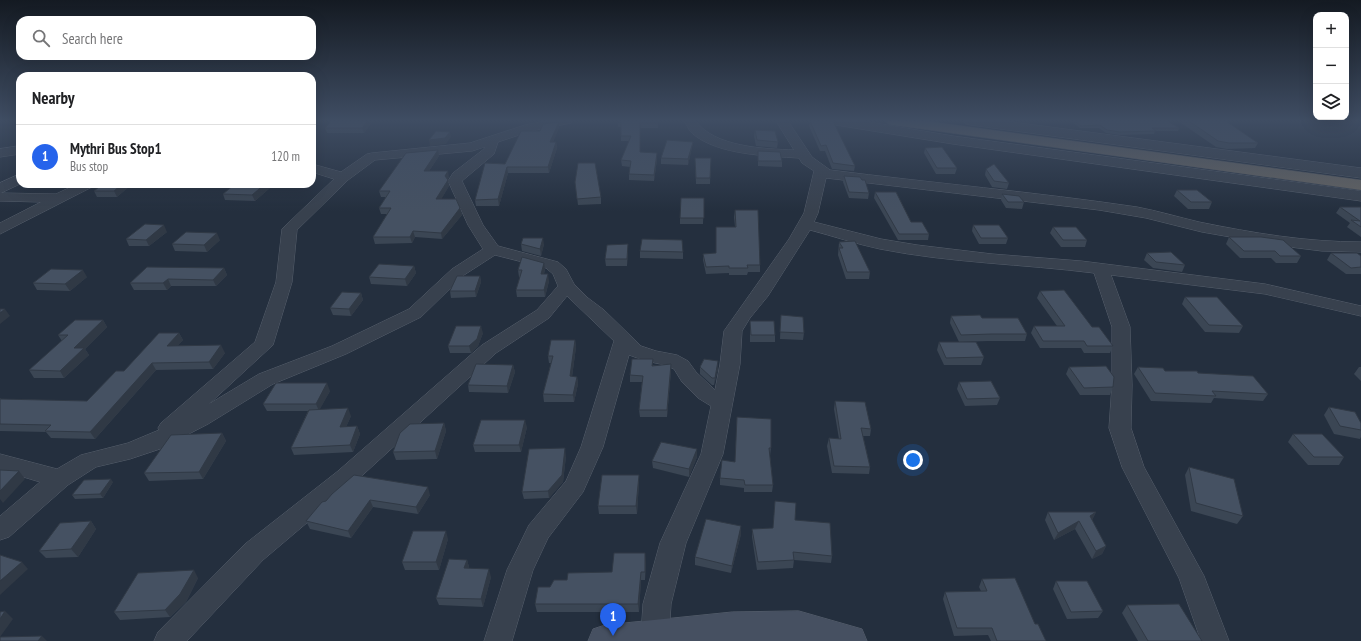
<!DOCTYPE html>
<html lang="en">
<head>
<meta charset="utf-8">
<style>
	body { margin:0; font-family:"PT Sans Narrow",sans-serif; background:#f6f6f6; color:#202124 }
	.controls { position:absolute; right:12px; top:12px; display:grid; overflow:hidden; border-radius:8px; box-shadow:0 4px 16px #0002 }
	.controls button { width:36px; height:36px; display:grid; place-items:center; padding:0; border:0; border-bottom:1px solid #e0e0e0; background:#fff; color:#202124; font:20px sans-serif }
	.you { position:absolute; left:913px; top:460px; width:14px; height:14px; margin:-10px; border:3px solid #fff; border-radius:50%; background:#1a73e8; box-shadow:0 0 0 6px #1a73e833 }
	.badge { display:grid; place-items:center; width:26px; height:26px; border-radius:50%; background:#2563eb; color:#fff; font-size:13px; font-weight:700 }
	.pin { position:absolute; translate:-50% -33px; filter:drop-shadow(0 1px 2px #0008) }
	.pin::after { content:''; position:absolute; top:21px; width:14px; height:12px; background:inherit; clip-path:polygon(0 0,100% 0,50% 100%) }
	.list { margin:0; padding:0; list-style:none }
	h2 { display:flex; justify-content:space-between; align-items:center; height:52px; margin:0; padding:0 16px; font-size:17px }
	h2 small { font-size:13px; font-weight:400; color:#757577 }
	.list li { display:grid; grid-template-columns:26px 1fr auto; gap:12px; align-items:center; box-sizing:border-box; height:64px; padding:0 16px; border-top:1px solid #e0e0e0 }
	.list b { display:block; font-size:15px; white-space:nowrap }
	.list p { margin:0; font-size:13px; white-space:nowrap; color:#757577 }
	.list em { font-size:13px; font-style:normal; color:#757577 }
	.icon { flex:none; width:22px; height:22px; fill:none; stroke:currentColor; stroke-width:2; stroke-linecap:round; stroke-linejoin:round }
	.map { position:relative; flex:none; width:1361px; height:641px; overflow:hidden }
	.search { position:absolute; background:#fff; box-shadow:0 4px 16px #0002; left:16px; top:16px; width:300px; height:44px; display:flex; align-items:center; gap:10px; box-sizing:border-box; padding:0 14px; border-radius:12px; color:#757577; font-size:15px }
	.panel { position:absolute; background:#fff; box-shadow:0 4px 16px #0002; left:16px; top:72px; width:300px; height:116px; border-radius:12px }
	.map>svg:first-child { display:block }
	.lines { fill:none; stroke-linecap:round; stroke-linejoin:round }
	.minor-casing { stroke:#565f6c; stroke-width:1 }
	.tertiary-casing { stroke:#565f6c; stroke-width:1 }
	.secondary-casing { stroke:#565f6c; stroke-width:1 }
	.trunk-casing { stroke:#434c59; stroke-width:1 }
	.minor { fill:#38414e; fill-rule:evenodd }
	.tertiary { fill:#38414e; fill-rule:evenodd }
	.secondary { fill:#465061; fill-rule:evenodd }
	.trunk { fill:#656462; fill-rule:evenodd }
	.wall { fill:#3b4654 }
	.shaded-wall { fill:#303945 }
	.building { fill:#455162; stroke:#303945 }
</style>
</head>
<body>
<div class="map">
<svg width="1361" height="641" viewBox="0 0 1361 641">
	<rect width="100%" height="100%" fill="#242f3e"/>
	<g class="lines">
		<defs>
			<g id="minor">
				<path d="M547 121H573L571 123 531 131 498 142 494 154 462 181 483 225 498 246 558 262 566 269 574 284 588 298 604 310 641 346 656 351 677 355 688 361 696 372 715 390 720 364 724 331 789 239 804 213 814 171 802 163 799 158C768 156 718 155 693 134 689 131 687 125 684 121H696C714 147 765 149 794 150L776 121H788L812 157 830 170C932 183 1035 192 1137 207 1158 211 1178 217 1199 222 1253 233 1306 242 1361 242V252L1322 251 1282 246 1202 232 1146 218 1099 210 826 178 818 213 814 222 881 239 917 245 992 254 1081 261 1265 284 1361 306V316L1265 294 1111 275 1130 327 1132 385 1131 428 1144 467 1204 576 1229 641H1201L1179 578 1122 467 1109 428 1112 385V327L1094 273C1023 264 950 263 880 249 856 244 833 236 810 230L768 296 750 318 742 331 740 364 723 454 686 543 671 604 669 636 667 641H643L641 636 643 604 660 543 701 454 711 406 698 398 682 382 674 369 665 365 646 361 629 355 603 447 583 492 548 538 533 570 512 641H484L507 570 529 525 566 481 581 447 614 341 567 296 549 318 496 353 354 483 263 560 187 641H154L158 632 245 544 338 471 482 345 537 310 558 286 553 274 546 268 495 255 464 275 421 317 346 354 273 384 208 424 160 449 130 459 96 467 68 485 9 537 0 540V516L40 482 0 470V454L57 469 81 455 128 443 159 430 158 428 161 423 255 342 276 282 282 229 334 179 312 172V164L341 172 367 154 372 153 470 143 525 125ZM485 147 484 149 453 173 448 181 468 225 483 249 452 269 409 309 332 346 259 374 209 404 273 345 292 282 297 230 348 180 375 160 472 151Z"/>
				<polygon points="20,146 20,154 0,157 0,149"/>
				<polygon points="20,174 20,184 1,193 56,194 77,184 94,184 92,187 0,234 0,223 41,202 0,201 0,183"/>
			</g>
			<g id="tertiary">
				<polygon points="829,121 863,121 953,136 1361,191 1361,201 953,144 836,125 831,124"/>
				<polygon points="964,121 1004,121 1361,168 1361,178 971,125 966,124"/>
			</g>
			<polygon id="secondary" points="799,611 862,629 867,641 588,641 593,629 605,625 732,612"/>
			<polygon id="trunk" points="886,121 926,121 1361,180 1361,190 893,125 888,124"/>
		</defs>
		<use href="#minor" class="minor-casing"/>
		<use href="#tertiary" class="tertiary-casing"/>
		<use href="#secondary" class="secondary-casing"/>
		<use href="#trunk" class="trunk-casing"/>
		<use href="#minor" class="minor"/>
		<use href="#tertiary" class="tertiary"/>
		<use href="#secondary" class="secondary"/>
		<use href="#trunk" class="trunk"/>
	</g>
	<g class="wall">
		<polygon points="373,121 364,133 327,133 325,128"/>
		<polygon points="618,121 658,121 658,128 640,128 640,152 657,159 654,181 629,180 629,174 630,167 622,166 621,160 629,141 621,141 621,127 618,127"/>
		<polygon points="810,121 855,166 854,171 832,169 825,151 820,151 809,126"/>
		<polygon points="1071,121 1168,121 1179,128 1178,131 1155,131 1154,134 1119,135 1106,133 1099,128 1080,128"/>
		<polygon points="1182,121 1226,121 1258,143 1255,148 1227,149 1216,147 1181,123"/>
		<polygon points="559,127 553,142 556,142 557,148 549,173 508,173 499,206 476,206 475,200 540,131"/>
		<polygon points="755,130 778,142 777,148 756,146 754,136"/>
		<polygon points="693,142 692,147 688,165 661,164 661,158"/>
		<polygon points="925,148 957,168 955,174 936,174 924,153"/>
		<polygon points="438,150 439,156 429,171 449,177 447,180 449,186 441,199 460,208 462,215 442,239 415,237 412,243 375,244 373,237 387,214 381,214 379,208 386,197 381,197 379,191"/>
		<polygon points="758,151 782,161 782,167 758,166"/>
		<polygon points="695,158 711,158 710,184 696,184"/>
		<polygon points="986,169 1009,183 1007,189 992,187 985,175"/>
		<polygon points="844,176 869,193 868,199 849,198 843,182"/>
		<polygon points="575,182 601,197 601,204 578,205"/>
		<polygon points="103,184 132,184 117,197 97,197 94,191"/>
		<polygon points="235,184 282,184 280,186 271,187 255,201 225,200 223,194"/>
		<polygon points="1177,190 1212,202 1209,209 1188,209 1174,196"/>
		<polygon points="875,192 911,222 929,234 928,240 898,240 874,198"/>
		<polygon points="1002,194 1024,202 1022,209 1006,208 1001,200"/>
		<polygon points="704,198 703,224 680,224 680,218"/>
		<polygon points="1340,207 1361,207 1361,237 1347,227 1350,223 1336,213"/>
		<polygon points="735,210 760,265 760,272 748,272 747,275 729,275 729,273 706,274 703,260 703,254 716,253 716,227 735,227 734,217"/>
		<polygon points="973,225 1008,238 1006,244 979,244 972,231"/>
		<polygon points="1053,227 1087,240 1085,247 1061,247 1050,233"/>
		<polygon points="167,232 149,246 129,246 126,239"/>
		<polygon points="1229,237 1301,256 1297,263 1276,263 1271,258 1240,258 1226,244"/>
		<polygon points="220,240 207,252 175,251 172,244"/>
		<polygon points="839,242 870,272 869,279 846,279 838,255"/>
		<polygon points="521,244 544,244 541,256 522,251"/>
		<polygon points="628,251 627,266 606,266 605,259"/>
		<polygon points="640,251 683,252 683,259 640,258"/>
		<polygon points="1147,253 1185,265 1182,272 1153,268 1144,260"/>
		<polygon points="1331,253 1361,256 1361,274 1346,274 1327,260"/>
		<polygon points="414,266 416,273 407,286 371,284 369,277"/>
		<polygon points="224,268 227,275 216,286 171,286 167,290 134,290 130,283"/>
		<polygon points="545,269 544,274 549,281 545,297 517,297 516,290 520,277 519,277 518,270"/>
		<polygon points="480,276 481,282 476,297 451,298 450,291"/>
		<polygon points="87,277 70,291 37,290 33,283"/>
		<polygon points="1040,291 1092,327 1113,346 1110,353 1084,353 1081,348 1040,348 1031,333 1034,326 1057,326 1037,298"/>
		<polygon points="361,293 363,300 351,316 333,315 330,308"/>
		<polygon points="1185,297 1243,326 1239,333 1205,332 1182,304"/>
		<polygon points="781,315 804,333 803,340 780,339"/>
		<polygon points="951,316 982,318 1027,334 1025,341 988,341 959,342 950,323"/>
		<polygon points="103,320 107,327 85,349 89,355 64,378 34,378 29,370 62,341 58,335"/>
		<polygon points="750,321 775,335 775,342 750,342"/>
		<polygon points="179,333 183,340 177,346 225,353 213,369 156,370 95,439 51,438 46,432 0,431 0,398 1,399 87,401 124,371"/>
		<polygon points="483,333 478,346 471,353 450,353 448,346"/>
		<polygon points="575,340 576,347 572,377 577,377 578,384 574,402 544,402 543,394 551,363 549,363 548,356"/>
		<polygon points="939,342 984,357 981,365 944,365 937,350"/>
		<polygon points="513,365 515,372 508,393 469,392 468,385"/>
		<polygon points="653,365 671,371 667,417 640,417 639,410 642,382 630,382 630,375"/>
		<polygon points="700,367 718,369 714,385 712,385 700,374"/>
		<polygon points="1069,367 1113,387 1110,395 1080,395 1066,374"/>
		<polygon points="1138,367 1165,371 1198,373 1268,394 1263,401 1214,398 1211,403 1151,401 1134,374"/>
		<polygon points="1359,367 1361,367 1361,381 1354,374"/>
		<polygon points="959,382 1000,398 997,405 965,406 957,389"/>
		<polygon points="330,391 319,410 351,416 346,427 357,426 360,434 353,452 294,455 291,448 308,411 267,411 263,404"/>
		<polygon points="835,401 871,429 870,436 863,436 870,467 869,474 832,473 827,446 829,438 839,439 834,409"/>
		<polygon points="1329,407 1361,423 1361,437 1360,439 1334,434 1324,415"/>
		<polygon points="737,417 771,448 770,456 773,485 772,492 744,492 744,488 720,485 720,478 735,462"/>
		<polygon points="444,423 446,431 437,459 396,460 393,452"/>
		<polygon points="527,427 521,452 475,452 473,445"/>
		<polygon points="222,433 226,441 203,479 149,481 144,473"/>
		<polygon points="1293,434 1344,457 1339,465 1308,465 1288,442"/>
		<polygon points="566,456 563,482 549,498 524,499 522,492"/>
		<polygon points="697,457 689,477 653,468 652,461"/>
		<polygon points="1189,467 1243,516 1237,524 1191,511 1185,475"/>
		<polygon points="639,475 639,482 637,514 599,514 598,506"/>
		<polygon points="113,482 103,498 75,499 72,495"/>
		<polygon points="430,495 418,514 373,507 351,538 310,529 306,521 322,502"/>
		<polygon points="775,501 832,556 831,563 794,560 793,568 757,570 752,537 752,529 773,528"/>
		<polygon points="1048,512 1096,512 1092,520 1106,546 1102,554 1092,559 1075,529 1054,540 1045,520"/>
		<polygon points="91,521 96,529 78,557 46,558 39,551"/>
		<polygon points="741,534 731,573 695,565 695,557"/>
		<polygon points="448,539 439,570 405,570 402,562"/>
		<polygon points="467,560 469,567 469,568 491,577 483,607 439,605 436,598"/>
		<polygon points="646,561 645,580 641,580 639,612 537,612 535,604 550,587 567,580 612,572"/>
		<polygon points="198,578 186,602 170,617 120,620 114,612"/>
		<polygon points="982,579 1035,624 1046,641 991,641 988,635 954,636 943,599 945,592 981,591 979,587"/>
		<polygon points="1056,581 1103,611 1098,618 1067,619 1053,589"/>
		<polygon points="1127,605 1202,641 1138,641 1122,613"/>
	</g>
	<g class="shaded-wall">
		<polygon points="368,121 373,121 364,133 362,128"/>
		<polygon points="559,122 559,127 551,148 550,142"/>
		<polygon points="313,132 314,138 314,148 312,151"/>
		<polygon points="450,132 451,137 446,144 430,146 429,140"/>
		<polygon points="556,142 557,148 549,173 548,167"/>
		<polygon points="693,142 692,147 688,165 688,159"/>
		<polygon points="438,150 439,156 425,177 424,171"/>
		<polygon points="657,153 657,159 654,181 654,175"/>
		<polygon points="507,167 508,173 499,206 498,199"/>
		<polygon points="448,171 449,177 447,182 445,176"/>
		<polygon points="448,180 449,186 438,205 436,199"/>
		<polygon points="122,184 132,184 117,197 114,191"/>
		<polygon points="265,184 270,184 271,187 255,201 252,195"/>
		<polygon points="460,208 462,215 442,239 441,233"/>
		<polygon points="164,225 167,232 149,246 146,240"/>
		<polygon points="413,231 415,237 412,243 410,237"/>
		<polygon points="217,233 220,240 207,252 204,245"/>
		<polygon points="543,238 544,244 541,256 540,249"/>
		<polygon points="628,244 628,251 627,266 627,259"/>
		<polygon points="544,263 545,269 542,281 541,274"/>
		<polygon points="414,266 416,273 407,286 405,279"/>
		<polygon points="224,268 227,275 216,286 213,280"/>
		<polygon points="83,270 87,277 70,291 65,284"/>
		<polygon points="548,274 549,281 545,297 544,290"/>
		<polygon points="480,276 481,282 476,297 475,291"/>
		<polygon points="168,279 171,286 167,290 163,283"/>
		<polygon points="361,293 363,300 351,316 349,309"/>
		<polygon points="5,309 10,316 0,324 0,313"/>
		<polygon points="103,320 107,327 85,349 89,355 64,378 60,371 74,348"/>
		<polygon points="481,326 483,333 478,346 471,353 469,346"/>
		<polygon points="179,333 183,340 171,353 167,346"/>
		<polygon points="575,340 576,347 571,384 570,376"/>
		<polygon points="221,345 225,353 213,369 209,362"/>
		<polygon points="718,361 718,369 714,385 715,378"/>
		<polygon points="152,363 156,370 95,439 90,432"/>
		<polygon points="671,364 671,371 667,417 667,410"/>
		<polygon points="513,365 515,372 508,393 507,386"/>
		<polygon points="577,377 578,384 574,402 573,395"/>
		<polygon points="327,383 330,391 319,411 316,404"/>
		<polygon points="348,408 351,416 343,434 340,427"/>
		<polygon points="525,420 527,427 521,452 519,445"/>
		<polygon points="444,423 446,431 437,459 435,451"/>
		<polygon points="357,426 360,434 353,452 350,445"/>
		<polygon points="222,433 226,441 203,479 199,472"/>
		<polygon points="565,448 566,456 563,482 549,498 548,491"/>
		<polygon points="697,449 697,457 689,477 689,469"/>
		<polygon points="19,471 25,479 3,503 0,499 0,491"/>
		<polygon points="639,475 639,482 637,514 636,506"/>
		<polygon points="111,479 113,482 103,498 100,494"/>
		<polygon points="428,487 430,495 418,514 416,507"/>
		<polygon points="370,500 373,507 351,538 348,531"/>
		<polygon points="1096,512 1092,520 1090,516"/>
		<polygon points="91,521 96,529 78,557 71,549"/>
		<polygon points="1079,521 1075,529 1054,540 1058,533"/>
		<polygon points="741,526 741,534 731,573 732,566"/>
		<polygon points="446,531 448,539 439,570 436,562"/>
		<polygon points="1106,546 1102,554 1092,559 1096,551"/>
		<polygon points="645,553 646,561 645,580"/>
		<polygon points="467,560 469,567 466,576 464,568"/>
		<polygon points="22,562 28,569 0,595 0,581"/>
		<polygon points="489,569 491,577 483,607 481,599"/>
		<polygon points="194,570 198,578 186,602 170,617 165,610"/>
		<polygon points="641,572 641,580 639,612 638,604"/>
		<polygon points="5,611 13,619 0,637 0,619"/>
		<polygon points="42,636 47,641 38,641"/>
	</g>
	<g class="building">
		<polygon points="331,121 368,121 362,128 325,128"/>
		<polygon points="618,121 658,121 658,123 640,123 640,152 657,153 654,175 629,174 631,161 621,160 631,136 621,136 621,122 618,122"/>
		<polygon points="810,121 833,121 855,166 833,163 826,145 821,146"/>
		<polygon points="1075,121 1168,121 1179,128 1152,128 1156,131 1120,132 1107,130 1100,125 1081,126"/>
		<polygon points="1189,121 1226,121 1258,143 1229,143 1218,141"/>
		<polygon points="559,122 550,142 556,142 548,167 507,167 498,199 475,200 485,163 505,164 521,131 540,131 543,124"/>
		<polygon points="755,130 775,131 778,142 757,140"/>
		<polygon points="436,131 450,132 445,138 429,140"/>
		<polygon points="312,132 313,132 312,143"/>
		<polygon points="667,140 693,142 688,159 661,158"/>
		<polygon points="942,147 957,168 937,168 925,148"/>
		<polygon points="438,150 424,171 448,171 445,176 448,180 436,199 456,199 460,208 441,233 413,231 410,237 373,237 391,208 379,208 390,191 379,191 406,153"/>
		<polygon points="758,151 780,152 782,161 758,161"/>
		<polygon points="695,158 711,158 710,178 696,178"/>
		<polygon points="578,163 595,163 601,197 577,199 575,182"/>
		<polygon points="994,164 1009,183 994,181 986,169"/>
		<polygon points="844,176 860,177 862,180 865,180 869,193 849,192"/>
		<polygon points="103,184 122,184 114,191 94,191"/>
		<polygon points="235,184 265,184 252,195 223,194"/>
		<polygon points="1177,190 1197,190 1212,202 1191,202"/>
		<polygon points="875,192 896,192 911,222 922,222 929,234 899,234"/>
		<polygon points="1002,194 1019,196 1024,202 1008,202"/>
		<polygon points="681,198 704,198 704,218 680,218"/>
		<polygon points="1340,207 1361,207 1361,227 1351,220 1360,221"/>
		<polygon points="735,210 758,210 760,265 747,265 748,268 729,268 729,266 706,267 703,254 716,253 716,227 736,227"/>
		<polygon points="145,224 164,225 146,240 126,239"/>
		<polygon points="973,225 999,225 1008,238 981,238"/>
		<polygon points="1053,227 1076,227 1087,240 1063,240"/>
		<polygon points="186,232 217,233 204,245 172,244"/>
		<polygon points="1229,237 1261,237 1283,240 1301,256 1280,256 1275,251 1244,251"/>
		<polygon points="523,238 543,238 540,249 521,244"/>
		<polygon points="642,239 682,240 683,252 640,251"/>
		<polygon points="855,241 870,272 847,272 839,248 843,248 839,242"/>
		<polygon points="628,244 627,259 605,259 607,245"/>
		<polygon points="1171,252 1185,265 1156,262 1147,253"/>
		<polygon points="1331,253 1357,253 1361,256 1361,267 1351,268"/>
		<polygon points="522,257 544,263 541,274 548,274 544,290 516,290 522,270 518,270"/>
		<polygon points="379,264 414,266 405,279 369,277"/>
		<polygon points="147,267 224,268 213,280 168,279 163,283 130,283"/>
		<polygon points="51,269 83,270 65,284 33,283"/>
		<polygon points="457,276 480,276 475,291 450,291"/>
		<polygon points="1064,290 1092,327 1099,327 1113,346 1087,346 1084,341 1043,341 1034,326 1065,326 1040,291"/>
		<polygon points="342,292 361,293 349,309 330,308"/>
		<polygon points="1185,297 1217,297 1243,326 1209,325"/>
		<polygon points="0,309 5,309 0,313"/>
		<polygon points="781,315 803,317 804,333 780,332"/>
		<polygon points="980,315 982,318 1018,318 1027,334 991,334 961,335 951,316"/>
		<polygon points="75,320 103,320 74,348 84,348 60,371 29,370 68,335 58,335"/>
		<polygon points="750,321 774,321 775,335 751,335"/>
		<polygon points="456,326 481,326 477,339 469,346 448,346"/>
		<polygon points="159,333 179,333 167,346 221,345 209,362 152,363 90,432 45,431 51,425 0,424 0,399 87,401 116,371 124,371"/>
		<polygon points="551,340 575,340 570,376 577,377 573,395 543,394 553,356 548,356"/>
		<polygon points="939,342 976,342 984,357 946,358"/>
		<polygon points="632,359 653,359 652,366 671,364 667,410 639,410 643,376 630,375"/>
		<polygon points="704,359 718,361 715,378 712,378 700,367"/>
		<polygon points="476,364 513,365 507,386 468,385"/>
		<polygon points="1106,366 1114,377 1113,387 1084,388 1069,367"/>
		<polygon points="1138,367 1163,368 1165,371 1197,371 1198,373 1253,376 1268,394 1212,391 1216,396 1155,393"/>
		<polygon points="991,381 1000,398 967,399 959,382"/>
		<polygon points="276,383 327,383 316,404 263,404"/>
		<polygon points="835,401 865,402 871,429 861,428 870,467 834,466 829,438 841,439"/>
		<polygon points="1329,407 1355,412 1361,423 1361,430 1340,426"/>
		<polygon points="348,408 340,427 357,426 350,445 291,448 309,410"/>
		<polygon points="737,417 771,419 771,448 769,448 773,485 745,485 744,480 720,478 722,460 735,462"/>
		<polygon points="481,420 525,420 519,445 473,445"/>
		<polygon points="444,423 435,451 393,452 400,433 410,424"/>
		<polygon points="222,433 199,472 144,473 171,435"/>
		<polygon points="1293,434 1322,434 1344,457 1314,457"/>
		<polygon points="661,442 697,449 689,469 652,461"/>
		<polygon points="565,448 562,475 548,491 522,492 529,449"/>
		<polygon points="1189,467 1234,479 1243,516 1196,503"/>
		<polygon points="0,470 19,471 0,491"/>
		<polygon points="354,475 428,487 416,507 370,500 348,531 306,521 322,502 326,501 332,494"/>
		<polygon points="602,475 639,475 636,506 598,506"/>
		<polygon points="111,479 100,494 72,495 84,480"/>
		<polygon points="775,501 796,503 795,520 830,523 832,556 793,552 794,560 758,562 752,529 773,528"/>
		<polygon points="1048,512 1096,512 1090,516 1106,546 1096,551 1079,521 1058,533"/>
		<polygon points="706,519 741,526 732,566 695,557"/>
		<polygon points="91,521 71,549 39,551 60,523"/>
		<polygon points="413,531 446,531 436,562 402,562"/>
		<polygon points="614,553 645,553 645,572 641,572 638,604 535,604 538,587 550,587 554,580 567,580 568,573 612,572"/>
		<polygon points="0,555 22,562 0,581"/>
		<polygon points="449,559 467,560 464,568 489,569 481,599 436,598"/>
		<polygon points="194,570 180,594 165,610 114,612 138,573"/>
		<polygon points="1015,578 1035,624 1038,624 1046,641 997,641 992,628 957,628 945,592 987,591 982,579"/>
		<polygon points="1056,581 1087,581 1103,611 1071,612"/>
		<polygon points="1179,604 1202,641 1148,641 1127,605"/>
		<polygon points="5,611 0,619 0,612"/>
		<polygon points="42,636 38,641 0,641 0,637"/>
	</g>
	<linearGradient id="sky" x2="0" y2="1"><stop stop-color="#141a22"/><stop offset="0.57" stop-color="#3f4d63"/><stop offset="1" stop-color="#3f4d63" stop-opacity="0"/></linearGradient>
	<rect width="1361" height="211" fill="url(#sky)"/>
</svg>
<div class="controls">
<button>+</button>
<button>−</button>
<button><svg class="icon" aria-label="layers" viewBox="0 0 24 24"><path d="M12 4l9 5-9 5-9-5zM3 14l9 5 9-5"/></svg></button>
</div>
<div class="you"></div>
<div class="pin badge" style="left:613px;top:636px">1</div>
<div class="search"><svg class="icon" aria-label="search" viewBox="0 0 24 24"><circle cx="10" cy="10" r="6"/><path d="M15 15l6 6"/></svg>Search here</div>
<section class="panel">
<h2>Nearby<small></small></h2>
<ul class="list">
<li><span class="badge">1</span><div><b>Mythri Bus Stop1</b><p>Bus stop</p></div><em>120 m</em></li>
</ul>
</section>
</div>
</body>
</html>
